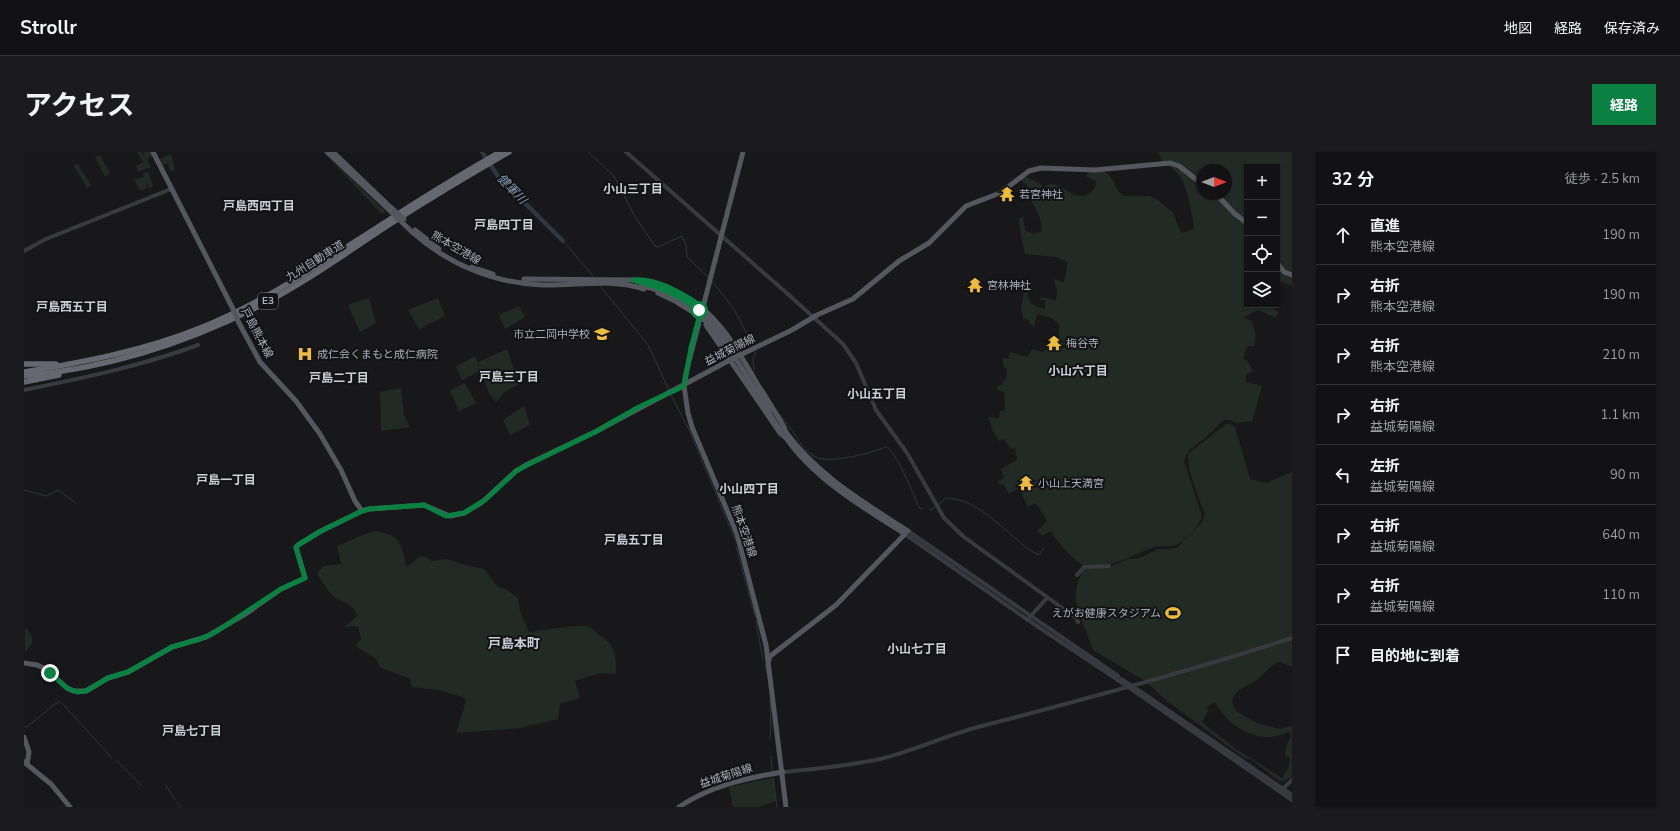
<!DOCTYPE html>
<html lang="ja">
<head>
<meta charset="utf-8">
<style>
	body { margin:0; font-family:"Nunito Sans","Noto Sans JP",sans-serif; background:#1b1b1d; color:#f1f3f6 }
	.controls { position:absolute; right:12px; top:12px; display:grid; overflow:hidden; border-radius:0px; box-shadow:0 1px 3px #0004 }
	.controls button { width:36px; height:36px; display:grid; place-items:center; padding:0; border:0; border-bottom:1px solid #313234; background:#121214; color:#f1f3f6; font:20px sans-serif }
	.compass { position:absolute; left:1172px; top:12px; width:36px; height:36px; border-radius:50%; background:#121214; box-shadow:0 1px 3px #0004; rotate:90deg }
	.stop { position:absolute; width:12px; height:12px; margin:-9px; border:3px solid #0b8043; border-radius:50%; background:#fff }
	.stop.end { background:#0b8043; border-color:#fff; box-shadow:0 1px 4px #0008 }
	.list { margin:0; padding:0; list-style:none }
	h2 { display:flex; justify-content:space-between; align-items:center; height:52px; margin:0; padding:0 16px; font-size:17px }
	h2 small { font-size:13px; font-weight:400; color:#9c9ea0 }
	.list li { display:grid; grid-template-columns:26px 1fr auto; gap:12px; align-items:center; box-sizing:border-box; height:60px; padding:0 16px; border-top:1px solid #313234 }
	.list b { display:block; font-size:15px; white-space:nowrap }
	.list p { margin:0; font-size:13px; white-space:nowrap; color:#9c9ea0 }
	.list em { font-size:13px; font-style:normal; color:#9c9ea0 }
	.icon { flex:none; width:22px; height:22px; fill:none; stroke:currentColor; stroke-width:2; stroke-linecap:round; stroke-linejoin:round }
	.map { position:relative; flex:none; width:1268px; height:655px; overflow:hidden; border-radius:0px }
	header { display:flex; align-items:center; gap:24px; box-sizing:border-box; height:56px; padding:0 20px; background:#121214; border-bottom:1px solid #313234 }
	header strong { font-size:19px }
	nav { display:flex; gap:22px; margin-inline-start:auto; font-size:14px }
	.intro { display:flex; align-items:center; justify-content:space-between; box-sizing:border-box; height:96px; padding:0 24px }
	h1 { margin:0; font-size:28px }
	.button { padding:10px 18px; border-radius:0px; background:#0b8043; color:#fff; font-size:14px; font-weight:700 }
	main { display:flex; gap:24px; padding:0 24px }
	aside { flex:1; background:#121214; border-radius:0px; box-shadow:0 1px 3px #0004 }
	.map>svg:first-child { display:block }
	.green { fill:#222a24; fill-rule:evenodd }
	.lines { fill:none; stroke-linecap:round; stroke-linejoin:round }
	.stream { stroke:#2e363e; stroke-width:1 }
	.river { stroke:#2e363e; stroke-width:4.5 }
	.minor { stroke:#393a3f; stroke-width:4 }
	.major { stroke:#55575e; stroke-width:5 }
	.highway { stroke:#656870; stroke-width:5.5 }
	.minor-bridge { stroke:#393a3f; stroke-width:4 }
	.major-bridge { stroke:#55575e; stroke-width:5 }
	.route { stroke:#0b8043; stroke-width:5 }
	.labels { text-anchor:middle; dominant-baseline:central; stroke-width:4; stroke-linejoin:round; paint-order:stroke }
	.shield { fill:#131315; stroke:#7d8088; stroke-width:1 }
	.shield-label { font-size:10px; font-weight:bold; fill:#abafba }
	.poi-label { font-size:11px; fill:#abafba; stroke:#131315; text-anchor:start }
	.street-label { font-size:11px; fill:#abafba; stroke:#131315 }
	.water-label { font-size:12px; font-style:italic; fill:#839ab4; stroke:#131315 }
	.neighbourhood-label { font-size:12px; font-weight:bold; fill:#ccced6; stroke:#131315 }
	.quarter-label { font-size:13px; font-weight:bold; fill:#ccced6; stroke:#131315 }
</style>
</head>
<body>
<header>
<strong>Strollr</strong>
<nav><a>地図</a><a>経路</a><a>保存済み</a></nav>
</header>
<div class="intro"><h1>アクセス</h1><a class="button">経路</a></div>
<main>
<div class="map">
<svg width="1268" height="655" viewBox="0 0 1268 655">
	<rect width="100%" height="100%" fill="#18181a"/>
	<g class="green">
		<polygon points="113,0 118,0 121,4 120,0 129,0 130,3 123,7 127,15 114,20 112,14 119,10"/>
		<polygon points="299,0 362,60 358,62"/>
		<path d="M1134 0H1268V133L1253 129V15H1223V153H1244L1255 160 1252 166C1232 158 1238 155 1219 166L1226 168C1231 175 1233 185 1230 194H1223L1219 207 1223 208 1229 219 1222 223V230L1238 234 1228 269 1212 271 1206 268H1200L1181 286 1164 299 1160 309 1178 364C1176 373 1161 389 1152 393 1146 396 1138 393 1131 395 1109 402 1085 419 1061 413 1049 410 1033 388 1026 379L1018 384 1013 379 1023 369 1015 355 1010 351 1004 355 995 336 985 342 979 332 976 333 974 329 980 326 977 317 993 308 991 296 987 297 980 287 975 289 968 277 965 265 975 266 976 259H981L980 240 973 238 974 234H977L983 225V217L979 215V206L985 207V200L1004 205 1008 197 1018 200 1035 191V172L1027 166 1013 162 1010 175 1005 171V168L999 166 997 155 1000 141H1003C1006 153 1010 154 1021 157V148H1017V145L1032 148 1033 138 1030 129V127L1040 130 1044 110 1032 105 1001 102 996 79 995 66H999L1001 78 1009 82 1017 80C1020 60 1004 53 1004 35L997 28 1001 24 1018 33V36C1034 25 1039 40 1052 43 1063 46 1072 39 1072 29L1062 25 1064 21 1079 18 1087 25 1094 39 1100 44H1125L1134 48 1149 61 1157 81 1170 77C1169 64 1163 33 1155 23 1148 14 1137 11 1134 0ZM1178 18H1202V42H1178Z"/>
		<polygon points="147,2 151,17 146,19 144,11 139,13 136,7"/>
		<polygon points="76,3 86,21 81,25 71,5"/>
		<polygon points="53,11 67,33 63,36 50,14"/>
		<polygon points="124,20 129,34 125,36 121,28 123,36 116,39 110,27 120,25 119,21"/>
		<polygon points="345,146 352,171 336,180 324,153"/>
		<polygon points="414,146 421,164 395,177 384,158"/>
		<polygon points="495,154 501,165 481,177 475,163"/>
		<polygon points="483,197 495,232 483,238 472,250 465,241 457,219 438,228 432,215 451,204 456,216 454,210"/>
		<polygon points="441,231 452,251 435,259 426,238"/>
		<polygon points="377,236 380,263 386,275 357,279 356,240"/>
		<polygon points="500,254 506,273 486,283 479,268"/>
		<path d="M1204 271 1211 275 1226 327 1242 331 1268 320V515L1256 510 1251 511 1233 528 1215 538 1209 545 1208 550 1212 559 1233 571 1255 577 1268 574V624L1261 629H1255L1228 608 1220 606 1143 549 1121 529 1069 498C1061 470 1041 448 1060 417L1085 415 1104 407 1116 406 1134 397H1147L1154 395 1178 370 1181 362C1176 349 1160 312 1165 301ZM1191 550C1199 567 1220 583 1240 585 1248 586 1257 583 1265 580L1267 584 1262 594 1261 604 1265 605C1268 612 1262 620 1258 626L1212 597 1178 570 1185 558 1181 556Z"/>
		<path d="M352 379C378 384 377 392 383 415L395 405 400 404 408 409 423 407 445 414 460 417 474 435 483 438 494 446 496 459 505 480C517 479 557 471 565 475 570 477 573 482 578 485 592 494 592 506 592 522L576 521 551 529 556 546 536 552 534 567 496 576 432 581 442 549 439 545 415 538 387 535V527L357 516 351 506 334 496 332 492 337 487 334 474 321 475 333 464C330 450 316 451 307 442 302 436 297 428 293 421L300 414 317 412 313 394C326 389 338 382 352 379Z"/>
		<polygon points="1,475 8,484 8,491 1,501"/>
		<polygon points="749,626 752,649 734,655 709,655 705,635"/>
	</g>
	<g class="lines">
		<g class="stream">
			<polyline points="564,0 590,24 610,63 631,94 634,95 658,84 662,92 663,105 684,125"/>
			<polyline points="541,91 569,124"/>
			<polyline points="688,129 710,157 729,193"/>
			<polyline points="577,135 624,193 645,238"/>
			<polyline points="730,218 729,207 732,199"/>
			<polyline points="647,243 666,280 712,390"/>
			<polyline points="756,263 763,272"/>
			<path d="M765 274C772 284 778 296 788 303 802 314 847 301 862 295 871 297 891 345 895 356L899 357"/>
			<polyline points="0,338 22,344 34,338 52,351"/>
			<path d="M914 353 922 346C946 347 964 363 982 378 993 387 1001 397 1015 403L1020 396"/>
			<polyline points="906,358 911,355"/>
			<polyline points="712,394 731,465"/>
			<polyline points="732,469 739,508"/>
			<polyline points="741,512 743,521"/>
			<polyline points="38,551 88,606"/>
			<polyline points="0,575 3,575 31,552 36,550"/>
			<polyline points="746,587 747,575 746,544"/>
			<polyline points="747,604 748,619"/>
			<polyline points="92,608 118,634"/>
			<polyline points="749,626 753,655"/>
			<polyline points="141,632 151,648"/>
			<polyline points="153,650 157,655"/>
		</g>
		<polyline class="river" points="458,0 473,23 539,89"/>
		<g class="minor">
			<polyline points="602,0 765,143 819,192 832,211 852,258 883,301 920,366 940,385 1052,466 1054,470"/>
			<polyline points="0,99 22,87 147,37"/>
			<path d="M0 238C59 226 117 214 174 193"/>
			<polyline points="884,379 1094,524"/>
			<polyline points="881,382 1004,468 1094,528"/>
			<polyline points="1053,423 1060,415 1085,414"/>
			<polyline points="1005,466 1023,446"/>
			<polyline points="1120,542 1268,643"/>
			<polyline points="1119,545 1268,648"/>
			<path d="M760 620C792 617 824 614 856 607 889 599 921 584 954 575 1059 548 1164 520 1268 486"/>
			<polyline points="1258,638 1268,628"/>
		</g>
		<g class="major">
			<polyline points="129,0 208,155"/>
			<polyline points="303,0 359,52"/>
			<polyline points="309,0 361,50"/>
			<polyline points="719,0 662,221 660,234 664,261 668,275 713,382 742,493 762,655"/>
			<polyline points="1192,42 1211,62 1223,71"/>
			<polyline points="391,78 415,97"/>
			<path d="M388 80C424 112 469 131 518 133 553 134 586 126 620 137"/>
			<polyline points="1253,111 1260,120 1268,123"/>
			<polyline points="448,115 469,122"/>
			<polyline points="500,127 610,128 652,142 669,153"/>
			<polyline points="634,141 651,149 669,160"/>
			<path d="M655 141C695 161 712 196 734 233 743 247 752 261 760 275L762 281"/>
			<polyline points="215,171 236,210 272,249 296,282 317,318 331,349 338,359"/>
			<polyline points="682,173 756,281 761,285"/>
			<path d="M761 279C793 323 839 350 884 379"/>
			<path d="M745 508V505L812 453 881 382C838 355 789 326 760 283"/>
			<polyline points="0,511 13,513 22,517 43,536 49,539 62,539 84,526 104,520 148,495 182,485 223,461 257,437 281,426 272,395 274,393 297,379 338,359 345,357 400,353 426,364 440,361 457,351 492,319 504,312 571,280 706,208 768,178 793,163 829,147 875,109 905,91 942,54 976,41 1005,19 1017,16 1071,18 1146,11 1155,14 1178,32"/>
			<polyline points="0,585 5,600 3,612"/>
			<polyline points="0,610 27,632 46,655"/>
			<path d="M655 655C686 634 722 626 759 620"/>
		</g>
		<g class="highway">
			<polyline points="0,212 32,212"/>
			<path d="M0 220C60 210 119 199 176 176 244 149 303 107 365 68 401 44 438 22 476 0"/>
			<path d="M0 224C84 216 166 190 241 151 285 128 325 99 366 72 405 47 445 23 485 0"/>
			<polyline points="0,230 35,223"/>
		</g>
		<g class="minor-bridge">
			<polyline points="1097,527 1120,542"/>
			<polyline points="1094,528 1119,545"/>
		</g>
		<g class="major-bridge">
			<polyline points="361,50 380,67"/>
			<polyline points="359,52 388,80"/>
			<path d="M617 134C690 147 719 223 756 278"/>
			<polyline points="208,155 215,171"/>
			<polyline points="683,165 702,186 710,200"/>
			<polyline points="733,237 746,258"/>
		</g>
	</g>
	<g class="lines">
		<path class="route" d="M26 521 43 536 53 540 62 539 84 526 104 520 148 495 176 487 190 481 257 437 281 426 272 396 274 393 297 379 338 359 345 357 400 353 422 364 440 361 461 348 492 319 503 313 571 280 615 255 660 234 667 196 678 155C660 142 631 125 609 128 633 134 656 143 675 158"/>
	</g>
	<defs>
		<symbol id="temple-bare" viewBox="-9 -9 18 18"><path d="M0-6L5-2H3V0L6.5 2.5H4V6H1.5V3h-3V6H-4V2.5H-6.5L-3 0V-2H-5Z" fill="#eebc3c" stroke="#131315" stroke-width="2.5" paint-order="stroke"/></symbol>
		<symbol id="school-bare" viewBox="-9 -9 18 18"><path d="M0-5L7-2L0 1L-7-2ZM-4 1L0 2.5L4 1V4Q0 6-4 4Z" fill="#eebc3c" stroke="#131315" stroke-width="2.5" paint-order="stroke"/></symbol>
		<symbol id="hospital-bare" viewBox="-9 -9 18 18"><path d="M-5-5h3v3.5h4V-5h3V5h-3V1.5h-4V5h-3Z" fill="#eebc3c" stroke="#131315" stroke-width="2.5" paint-order="stroke"/></symbol>
		<symbol id="stadium-bare" viewBox="-9 -9 18 18"><path d="M0-5a6.5 5 0 1 0 0 10a6.5 5 0 1 0 0-10ZM-3.5-1.8h7v3.6h-7Z" fill="#eebc3c" stroke="#131315" stroke-width="2.5" paint-order="stroke"/></symbol>
	</defs>
	<g fill-rule="evenodd">
		<use href="#temple-bare" x="972" y="31" width="22" height="22"/>
		<use href="#temple-bare" x="940" y="122" width="22" height="22"/>
		<use href="#school-bare" x="567" y="171" width="22" height="22"/>
		<use href="#temple-bare" x="1019" y="180" width="22" height="22"/>
		<use href="#hospital-bare" x="270" y="191" width="22" height="22"/>
		<use href="#temple-bare" x="991" y="320" width="22" height="22"/>
		<use href="#stadium-bare" x="1138" y="450" width="22" height="22"/>
	</g>
	<g class="labels">
		<rect class="shield" x="234" y="141" width="20" height="16" rx="3"/>
		<g class="shield-label">
			<text x="244" y="149">E3</text>
		</g>
		<g class="poi-label">
			<text x="995" y="42">若宮神社</text>
			<text x="963" y="133">宮林神社</text>
			<text x="566" y="182" text-anchor="end">市立二岡中学校</text>
			<text x="1042" y="191">梅谷寺</text>
			<text x="293" y="202">成仁会くまもと成仁病院</text>
			<text x="1014" y="331">小山上天満宮</text>
			<text x="1137" y="461" text-anchor="end">えがお健康スタジアム</text>
		</g>
		<g class="street-label">
			<text transform="translate(432 96) rotate(30)">熊本空港線</text>
			<text transform="translate(291 109) rotate(-32)">九州自動車道</text>
			<text transform="translate(233 181) rotate(62)">戸島熊本線</text>
			<text transform="translate(706 198) rotate(-27)">益城菊陽線</text>
			<text transform="translate(720 379) rotate(71)">熊本空港線</text>
			<text transform="translate(702 624) rotate(-18)">益城菊陽線</text>
		</g>
		<g class="water-label">
			<text transform="translate(488 37) rotate(46)">健軍川</text>
		</g>
		<g class="neighbourhood-label">
			<text x="609" y="37">小山三丁目</text>
			<text x="235" y="54">戸島西四丁目</text>
			<text x="480" y="73">戸島四丁目</text>
			<text x="48" y="155">戸島西五丁目</text>
			<text x="1054" y="219">小山六丁目</text>
			<text x="485" y="225">戸島三丁目</text>
			<text x="315" y="226">戸島二丁目</text>
			<text x="853" y="242">小山五丁目</text>
			<text x="202" y="328">戸島一丁目</text>
			<text x="725" y="337">小山四丁目</text>
			<text x="610" y="388">戸島五丁目</text>
			<text x="893" y="497">小山七丁目</text>
			<text x="168" y="579">戸島七丁目</text>
		</g>
		<g class="quarter-label">
			<text x="490" y="492">戸島本町</text>
		</g>
	</g>
</svg>
<div class="controls">
<button>+</button>
<button>−</button>
<button><svg class="icon" aria-label="locate" viewBox="0 0 24 24"><circle cx="12" cy="12" r="6"/><path d="M12 2v4M12 18v4M2 12h4M18 12h4"/></svg></button>
<button><svg class="icon" aria-label="layers" viewBox="0 0 24 24"><path d="M12 4l9 5-9 5-9-5zM3 14l9 5 9-5"/></svg></button>
</div>
<svg class="compass" viewBox="-18 -18 36 36"><path d="M0-13l5 13h-10z" fill="#e53935"/><path d="M0 13l5-13h-10z" fill="#9c9ea0"/></svg>
<div class="stop" style="left:675px;top:158px"></div>
<div class="stop end" style="left:26px;top:521px"></div>
</div>
<aside>
<h2>32 分<small>徒歩 · 2.5 km</small></h2>
<ul class="list">
<li><svg class="icon" aria-label="ahead" viewBox="0 0 24 24"><path d="M12 20V5M6 11l6-6 6 6"/></svg><div><b>直進</b><p>熊本空港線</p></div><em>190 m</em></li>
<li><svg class="icon" aria-label="right" viewBox="0 0 24 24"><path d="M7 20v-9h11M14 6l5 5-5 5"/></svg><div><b>右折</b><p>熊本空港線</p></div><em>190 m</em></li>
<li><svg class="icon" aria-label="right" viewBox="0 0 24 24"><path d="M7 20v-9h11M14 6l5 5-5 5"/></svg><div><b>右折</b><p>熊本空港線</p></div><em>210 m</em></li>
<li><svg class="icon" aria-label="right" viewBox="0 0 24 24"><path d="M7 20v-9h11M14 6l5 5-5 5"/></svg><div><b>右折</b><p>益城菊陽線</p></div><em>1.1 km</em></li>
<li><svg class="icon" aria-label="left" viewBox="0 0 24 24"><path d="M17 20v-9H6M10 6l-5 5 5 5"/></svg><div><b>左折</b><p>益城菊陽線</p></div><em>90 m</em></li>
<li><svg class="icon" aria-label="right" viewBox="0 0 24 24"><path d="M7 20v-9h11M14 6l5 5-5 5"/></svg><div><b>右折</b><p>益城菊陽線</p></div><em>640 m</em></li>
<li><svg class="icon" aria-label="right" viewBox="0 0 24 24"><path d="M7 20v-9h11M14 6l5 5-5 5"/></svg><div><b>右折</b><p>益城菊陽線</p></div><em>110 m</em></li>
<li><svg class="icon" aria-label="arrive" viewBox="0 0 24 24"><path d="M6 21V4h12l-3 4 3 4H6"/></svg><div><b>目的地に到着</b></div></li>
</ul>
</aside>
</main>
</body>
</html>
